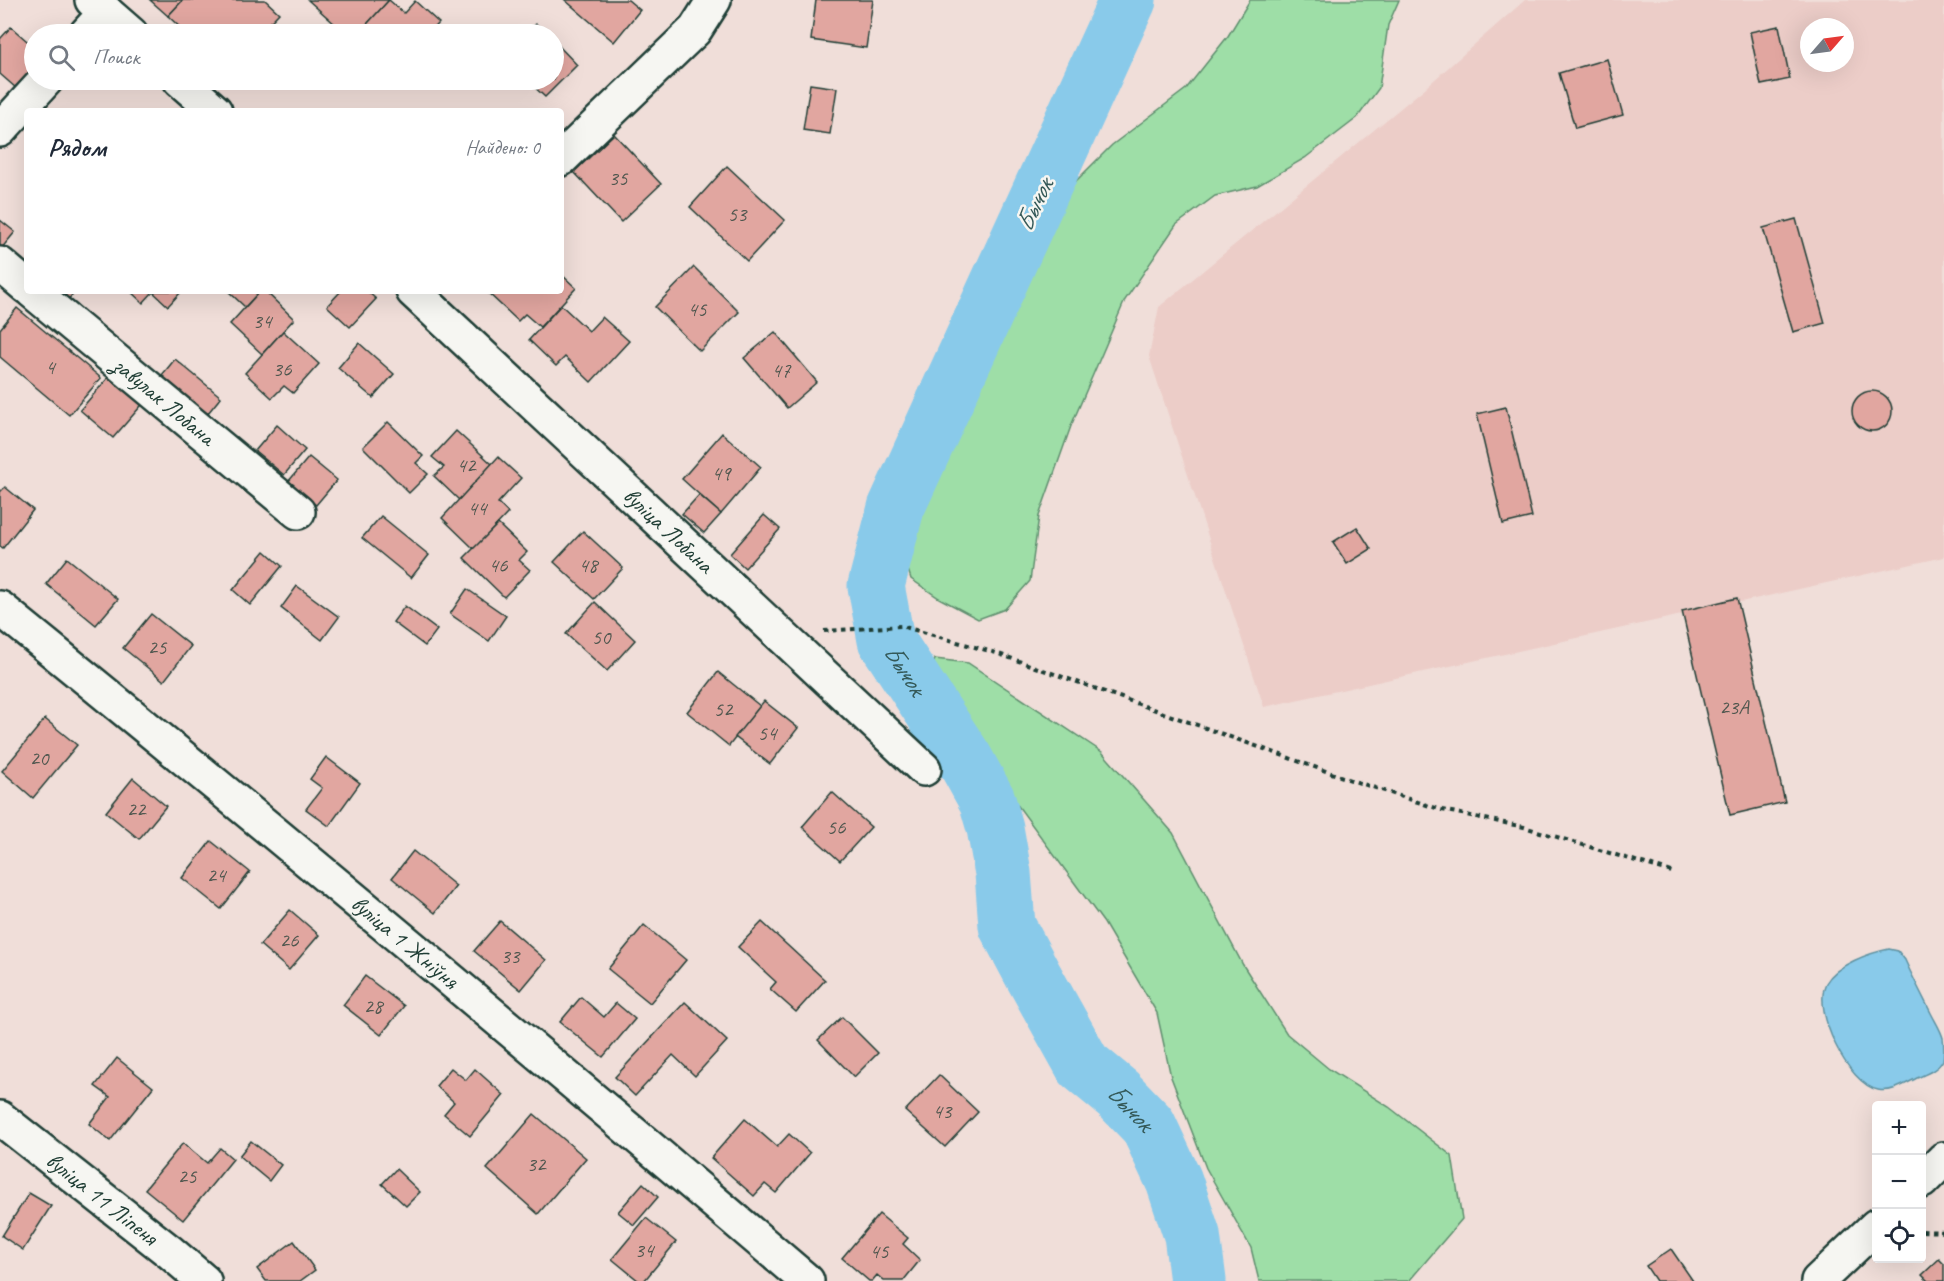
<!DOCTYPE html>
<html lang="ru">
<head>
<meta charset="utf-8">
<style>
	body { margin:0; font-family:Caveat,sans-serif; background:#f6f6f7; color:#1f2937 }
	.controls { position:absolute; right:18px; bottom:18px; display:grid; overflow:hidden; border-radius:6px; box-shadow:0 6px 24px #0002 }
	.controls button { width:54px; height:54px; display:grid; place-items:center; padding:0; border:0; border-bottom:2px solid #e0e1e3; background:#fff; color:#1f2937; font:30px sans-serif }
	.compass { position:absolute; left:1800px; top:18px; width:54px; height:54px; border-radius:50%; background:#fff; box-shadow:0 6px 24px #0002; rotate:62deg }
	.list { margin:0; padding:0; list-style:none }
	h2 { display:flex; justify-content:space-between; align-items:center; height:78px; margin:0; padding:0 24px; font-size:26px }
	h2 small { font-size:20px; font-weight:400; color:#747a83 }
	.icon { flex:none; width:33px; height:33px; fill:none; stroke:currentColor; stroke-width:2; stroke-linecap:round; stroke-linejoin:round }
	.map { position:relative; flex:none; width:1944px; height:1281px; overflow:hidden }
	.search { position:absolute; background:#fff; box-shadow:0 6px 24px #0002; left:24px; top:24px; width:540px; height:66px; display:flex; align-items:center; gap:15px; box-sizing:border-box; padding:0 21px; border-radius:33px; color:#747a83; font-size:22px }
	.panel { position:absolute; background:#fff; box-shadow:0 6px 24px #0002; left:24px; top:108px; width:540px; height:186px; border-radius:6px }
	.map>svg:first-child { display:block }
	.built { fill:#eccdc8; fill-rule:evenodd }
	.green { fill:#9edea7; stroke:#5e8e6e; stroke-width:1.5 }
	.water { fill:#89caea; stroke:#5f92a1; stroke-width:1.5 }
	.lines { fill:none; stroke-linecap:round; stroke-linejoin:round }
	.river { stroke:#89caea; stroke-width:57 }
	.building { fill:#e1a6a0; stroke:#1f3d34; stroke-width:1.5 }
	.minor-casing { stroke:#1f3d34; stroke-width:38 }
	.path { stroke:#1f3d34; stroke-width:4; stroke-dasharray:4.5 4.5; stroke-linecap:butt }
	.minor { stroke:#f6f6f2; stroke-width:33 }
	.labels { text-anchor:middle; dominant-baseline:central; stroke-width:5; stroke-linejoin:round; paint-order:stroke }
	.number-label { font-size:21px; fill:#50574f }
	.street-label { font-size:24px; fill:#1f3d34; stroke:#f6f6f2 }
	.water-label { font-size:26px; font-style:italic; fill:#345958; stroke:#f6f6f2 }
</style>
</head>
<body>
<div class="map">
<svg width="1944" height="1281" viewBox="0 0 1944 1281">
	<rect width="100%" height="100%" fill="#f0ded9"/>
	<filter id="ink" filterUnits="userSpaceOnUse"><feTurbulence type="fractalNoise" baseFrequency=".0167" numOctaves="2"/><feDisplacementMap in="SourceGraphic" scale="12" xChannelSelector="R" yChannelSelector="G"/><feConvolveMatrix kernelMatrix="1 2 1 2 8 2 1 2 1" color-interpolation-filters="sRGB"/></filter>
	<g filter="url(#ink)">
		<path class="built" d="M1525 0H1944V557L1264 707 1149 356 1159 307 1425 88ZM1809 27H1845V63H1809Z"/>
		<g class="green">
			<polygon points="1250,0 1399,0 1388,25 1379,88 1357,118 1305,158 1257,186 1215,196 1176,225 1125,300 1071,426 1039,516 1030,581 1005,609 978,619 939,598 911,579 900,544 1061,196 1112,145 1186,89 1228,36"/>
			<polygon points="935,659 968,663 1102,752 1173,833 1243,965 1287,1034 1329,1069 1389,1107 1452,1156 1462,1219 1409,1281 1259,1281 1251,1248 1206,1168 1171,1077 1157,1013 1104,923 994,773 954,726 929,679"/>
		</g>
		<path class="water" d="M1889 949 1898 951 1905 960C1913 978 1922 995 1931 1013 1935 1021 1941 1030 1943 1038 1944 1044 1944 1055 1943 1060 1938 1070 1926 1074 1917 1078 1905 1084 1891 1093 1878 1090 1848 1084 1812 1011 1826 983 1836 965 1869 953 1889 949Z"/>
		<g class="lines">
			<path class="river" id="s1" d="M1128 0 896 508 876 586 886 640 965 760 987 800 995 828 1003 873 1007 926 1034 977 1083 1065 1118 1094 1148 1125 1174 1181 1192 1235 1198 1281"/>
		</g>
		<g class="building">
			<polygon points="150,0 183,0 168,16"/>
			<polygon points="183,0 265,0 279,13 259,34 187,34 168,16"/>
			<polygon points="308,0 389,0 358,34 346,34"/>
			<polygon points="389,0 404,13 415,1 439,23 429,34 358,34"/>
			<polygon points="565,0 628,0 640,10 614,42"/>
			<polygon points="816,0 873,0 866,48 811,40"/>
			<polygon points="536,24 547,34 526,34"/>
			<polygon points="1779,26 1790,79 1761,85 1750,32"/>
			<polygon points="11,27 34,47 34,67 16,88 0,74 0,39"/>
			<polygon points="554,41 577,65 545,97 527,80 554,80"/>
			<polygon points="1607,59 1623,115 1575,128 1559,73"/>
			<polygon points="810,84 837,88 830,134 803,130"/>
			<polygon points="614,134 661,184 621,222 574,172"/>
			<polygon points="727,166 785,220 747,261 690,207"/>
			<polygon points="1796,219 1825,323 1793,332 1763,228"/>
			<polygon points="0,220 15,232 1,249 0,248"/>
			<polygon points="694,267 739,312 700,351 655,307"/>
			<polygon points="561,274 576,288 540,327 525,314 518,321 486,291 561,291"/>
			<polygon points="50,291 75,291 65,304"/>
			<polygon points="130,291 182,291 168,306 153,292 143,303"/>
			<polygon points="228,291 260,291 245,307"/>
			<polygon points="260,291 265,291 294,319 262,354 230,324"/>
			<polygon points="341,291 367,291 376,299 350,327 327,306"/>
			<polygon points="561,305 589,331 602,317 629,341 591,382 565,357 556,366 529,340"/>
			<polygon points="17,308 101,378 69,415 0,357 0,329"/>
			<polygon points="283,331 319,364 293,393 284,386 272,398 245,373"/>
			<polygon points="775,332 817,382 787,408 744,358"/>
			<polygon points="359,343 394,374 373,398 338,368"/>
			<polygon points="175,359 221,397 204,418 158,380"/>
			<polygon points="114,371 147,399 113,438 80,410"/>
			<circle cx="1872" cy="411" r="20"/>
			<polygon points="1506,407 1532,517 1503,524 1477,414"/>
			<polygon points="388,422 423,456 416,463 428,474 409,493 363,447"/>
			<polygon points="277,425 305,450 284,475 255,451"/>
			<polygon points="456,431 492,464 459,500 434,476 444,467 432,457"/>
			<polygon points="722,433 761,467 721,514 682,479"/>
			<polygon points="309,457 337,480 316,505 288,482"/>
			<polygon points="498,457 521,478 498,503 508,513 474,549 442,518"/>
			<polygon points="5,487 33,510 3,548 0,546 0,492"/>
			<polygon points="699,495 721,514 704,533 682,514"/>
			<polygon points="764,515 780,529 745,568 730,554"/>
			<polygon points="381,516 429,555 411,578 362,538"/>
			<polygon points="498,524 527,552 519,560 530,570 504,597 464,558"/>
			<polygon points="1357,527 1371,549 1347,564 1333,542"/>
			<polygon points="583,531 623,568 594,599 554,562"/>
			<polygon points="265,551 282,566 250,605 233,590"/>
			<polygon points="67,558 118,599 96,625 46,584"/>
			<polygon points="297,586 339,617 322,640 281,608"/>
			<polygon points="467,589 506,616 489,641 450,614"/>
			<polygon points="1737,598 1785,802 1730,815 1682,611"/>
			<polygon points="595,602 635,640 607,671 566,634"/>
			<polygon points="405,606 437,630 425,646 393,622"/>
			<polygon points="151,614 191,646 164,681 123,648"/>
			<polygon points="718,672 760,706 729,746 687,712"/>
			<polygon points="764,701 798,728 770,764 735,737"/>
			<polygon points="45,719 77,745 33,798 2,771"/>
			<polygon points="326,757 360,783 329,826 306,809 322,788 310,779"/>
			<polygon points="133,778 166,806 139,839 106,812"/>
			<polygon points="832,792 871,827 840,861 802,827"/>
			<polygon points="211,841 250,872 221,909 182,878"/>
			<polygon points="413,851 456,886 435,913 392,878"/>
			<polygon points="290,910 319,935 289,970 260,945"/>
			<polygon points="500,921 546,960 521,990 474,951"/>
			<polygon points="762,922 825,980 796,1012 770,989 776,982 738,947"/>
			<polygon points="644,925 686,960 650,1003 608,969"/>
			<polygon points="365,976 404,1006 381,1035 343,1005"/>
			<polygon points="581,997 604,1017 616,1003 635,1019 603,1057 560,1022"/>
			<polygon points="685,1002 727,1041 695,1076 673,1055 635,1096 615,1077"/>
			<polygon points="842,1017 878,1053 854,1077 818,1040"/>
			<polygon points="117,1058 153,1087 110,1141 89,1124 110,1097 95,1086"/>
			<polygon points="451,1068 466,1080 475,1069 504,1095 470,1136 444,1114 454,1102 436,1086"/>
			<polygon points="939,1075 978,1112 945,1147 905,1111"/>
			<polygon points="534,1114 586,1158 538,1214 487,1169"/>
			<polygon points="745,1119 777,1147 789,1134 810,1153 776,1193 765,1184 754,1196 711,1158"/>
			<polygon points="251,1141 281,1165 269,1181 239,1156"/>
			<polygon points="183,1143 207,1163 220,1148 233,1159 183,1220 145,1189"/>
			<polygon points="396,1169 420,1192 406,1206 382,1184"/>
			<polygon points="643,1183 658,1197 634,1225 618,1212"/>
			<polygon points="29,1193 51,1206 23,1250 2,1236"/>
			<polygon points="879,1214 908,1238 903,1244 920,1260 903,1281 884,1281 877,1275 872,1281 869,1281 842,1258"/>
			<polygon points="646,1218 676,1242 644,1281 639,1281 612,1259"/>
			<polygon points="294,1241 315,1270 300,1281 266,1281 257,1269"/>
			<polygon points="1671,1249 1693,1281 1656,1281 1646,1266"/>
			<polygon points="1939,1259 1944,1264 1944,1281 1928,1281 1922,1275"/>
		</g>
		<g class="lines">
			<defs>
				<g id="minor">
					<polyline points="92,0 131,34"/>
					<polyline points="86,34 106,12"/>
					<polyline points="180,80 215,111"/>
					<polyline points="0,130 46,80"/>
					<polyline points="561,159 695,30 714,0"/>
					<polyline points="0,264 27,287"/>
					<path id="s2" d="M32 291 298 512"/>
					<path id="s3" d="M413 291 924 769"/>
					<path id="s4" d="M0 608C272 829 541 1054 807 1281"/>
					<path id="s5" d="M0 1118 170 1252 204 1281"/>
					<polyline points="1922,1181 1944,1159"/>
					<polyline points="1818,1281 1876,1226"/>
				</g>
			</defs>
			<use href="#minor" class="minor-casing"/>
			<g class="path">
				<polyline points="824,631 901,626 996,653 1348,779 1442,810 1524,827 1672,872"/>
				<polyline points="1922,1231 1944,1232"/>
			</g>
			<use href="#minor" class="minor"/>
		</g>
	</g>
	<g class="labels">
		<g class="number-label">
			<text x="618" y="178">35</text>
			<text x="737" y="214">53</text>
			<text x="697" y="309">45</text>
			<text x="262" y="321">34</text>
			<text x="50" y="367">4</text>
			<text x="282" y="369">36</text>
			<text x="781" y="370">47</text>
			<text x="466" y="465">42</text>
			<text x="721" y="473">49</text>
			<text x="477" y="508">44</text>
			<text x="498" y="565">46</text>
			<text x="588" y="565">48</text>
			<text x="601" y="637">50</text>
			<text x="157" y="647">25</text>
			<text x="1734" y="707">23А</text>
			<text x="723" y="709">52</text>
			<text x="767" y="733">54</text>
			<text x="39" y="758">20</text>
			<text x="136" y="809">22</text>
			<text x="836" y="827">56</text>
			<text x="216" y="875">24</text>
			<text x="289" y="940">26</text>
			<text x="510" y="956">33</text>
			<text x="373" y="1006">28</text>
			<text x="942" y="1111">43</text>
			<text x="536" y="1164">32</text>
			<text x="187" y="1176">25</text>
			<text x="644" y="1250">34</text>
			<text x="879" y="1251">45</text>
		</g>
		<g class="street-label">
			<text stroke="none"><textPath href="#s2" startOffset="172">завулак Лобана</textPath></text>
			<text stroke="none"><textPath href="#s3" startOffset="350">вуліца Лобана</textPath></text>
			<text stroke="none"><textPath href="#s4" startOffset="525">вуліца 1 Жніўня</textPath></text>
			<text stroke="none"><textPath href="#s5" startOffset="130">вуліца 11 Ліпеня</textPath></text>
		</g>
		<g class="water-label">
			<text transform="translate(1034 205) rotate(-65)">Бычок</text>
			<text stroke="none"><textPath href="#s1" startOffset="729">Бычок</textPath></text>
			<text stroke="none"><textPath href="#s1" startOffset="1233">Бычок</textPath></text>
		</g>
	</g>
</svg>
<div class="controls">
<button>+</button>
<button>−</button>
<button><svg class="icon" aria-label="locate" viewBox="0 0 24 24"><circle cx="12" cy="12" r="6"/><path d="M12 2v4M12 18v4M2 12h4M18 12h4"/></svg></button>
</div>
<svg class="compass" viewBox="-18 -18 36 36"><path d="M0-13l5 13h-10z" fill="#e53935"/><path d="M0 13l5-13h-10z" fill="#747a83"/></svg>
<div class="search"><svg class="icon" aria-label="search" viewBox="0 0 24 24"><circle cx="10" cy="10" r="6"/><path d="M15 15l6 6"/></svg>Поиск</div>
<section class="panel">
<h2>Рядом<small>Найдено: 0</small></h2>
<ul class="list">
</ul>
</section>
</div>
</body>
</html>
